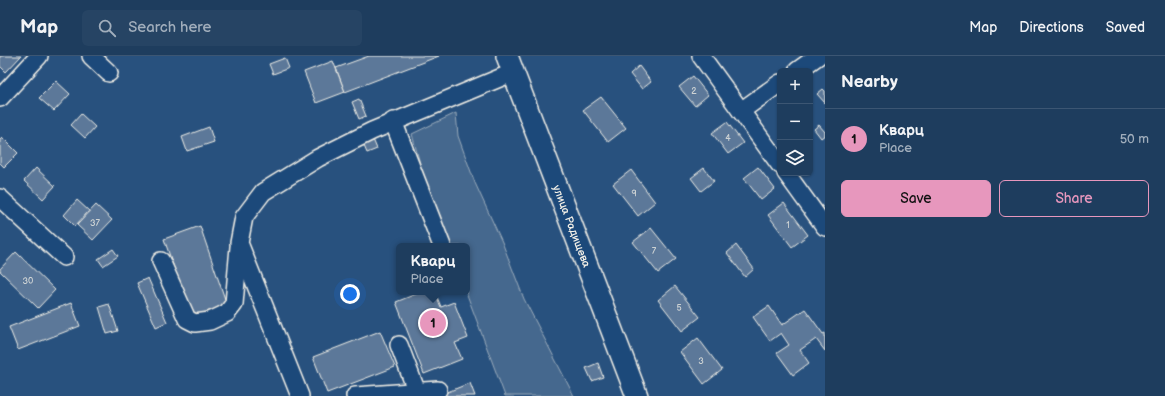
<!DOCTYPE html>
<html lang="en">
<head>
<meta charset="utf-8">
<style>
	body { margin:0; font-family:"Balsamiq Sans",sans-serif; background:#264464; color:#f1f3f6 }
	.controls { position:absolute; right:12px; top:12px; display:grid; overflow:hidden; border-radius:6px; box-shadow:0 1px 3px #0004 }
	.controls button { width:36px; height:36px; display:grid; place-items:center; padding:0; border:0; border-bottom:1px solid #3c5673; background:#1e3d5e; color:#f1f3f6; font:20px sans-serif }
	.you { position:absolute; left:350px; top:238px; width:14px; height:14px; margin:-10px; border:3px solid #fff; border-radius:50%; background:#1a73e8; box-shadow:0 0 0 6px #1a73e833 }
	.badge { display:grid; place-items:center; width:26px; height:26px; border-radius:50%; background:#e797bd; color:#111; font-size:13px; font-weight:700 }
	.pin { position:absolute; translate:-50% -50%; border:2px solid #fff; box-shadow:0 1px 4px #0006 }
	.popup { position:absolute; left:396px; top:187px; width:74px; height:52px; box-sizing:border-box; display:grid; place-content:center; border-radius:6px; background:#1e3d5e; filter:drop-shadow(0 1px 3px #0005); font-size:13px; white-space:nowrap; color:#a1aebc }
	.popup b { font-size:15px; color:#f1f3f6 }
	.popup::after { content:''; position:absolute; left:50%; top:100%; margin-left:-8px; border:8px solid transparent; border-top-color:#1e3d5e }
	.list { margin:0; padding:0; list-style:none }
	h2 { display:flex; justify-content:space-between; align-items:center; height:52px; margin:0; padding:0 16px; font-size:17px }
	h2 small { font-size:13px; font-weight:400; color:#a1aebc }
	.list li { display:grid; grid-template-columns:26px 1fr auto; gap:12px; align-items:center; box-sizing:border-box; height:60px; padding:0 16px; border-top:1px solid #3c5673 }
	.list b { display:block; font-size:15px; white-space:nowrap }
	.list p { margin:0; font-size:13px; white-space:nowrap; color:#a1aebc }
	.list em { font-size:13px; font-style:normal; color:#a1aebc }
	.actions { display:flex; gap:8px; padding:12px 16px }
	.actions a { flex:1; padding:9px 0; border:1px solid #e797bd; border-radius:6px; text-align:center; font-size:14px; color:#e797bd }
	.actions .main { background:#e797bd; color:#111 }
	.icon { flex:none; width:22px; height:22px; fill:none; stroke:currentColor; stroke-width:2; stroke-linecap:round; stroke-linejoin:round }
	.map { position:relative; flex:none; width:825px; height:340px; overflow:hidden }
	header { display:flex; align-items:center; gap:24px; box-sizing:border-box; height:56px; padding:0 20px; background:#1e3d5e; border-bottom:1px solid #3c5673 }
	header strong { font-size:19px }
	nav { display:flex; gap:22px; margin-inline-start:auto; font-size:14px }
	.search { width:280px; height:36px; background:#264464; display:flex; align-items:center; gap:10px; box-sizing:border-box; padding:0 14px; border-radius:6px; color:#a1aebc; font-size:15px }
	main { display:flex }
	aside { flex:1; background:#1e3d5e }
	.map>svg:first-child { display:block }
	.green { fill:#45688e; stroke:#9cacbb }
	.building { fill:#5b7899; stroke:#f4f1e8 }
	.lines { fill:none; stroke-linecap:round; stroke-linejoin:round }
	.minor-casing { stroke:#f4f1e8; stroke-width:20 }
	.major-casing { stroke:#f4f1e8; stroke-width:24 }
	.minor { stroke:#1f4a7a; stroke-width:17 }
	.major { stroke:#1f4a7a; stroke-width:21 }
	.labels { text-anchor:middle; dominant-baseline:central; stroke-width:3; stroke-linejoin:round; paint-order:stroke }
	.number-label { font-size:9px; fill:#ced3d4 }
	.street-label { font-size:11px; fill:#f4f1e8; stroke:#1f4a7a }
</style>
</head>
<body>
<header>
<strong>Map</strong>
<div class="search"><svg class="icon" aria-label="search" viewBox="0 0 24 24"><circle cx="10" cy="10" r="6"/><path d="M15 15l6 6"/></svg>Search here</div>
<nav><a>Map</a><a>Directions</a><a>Saved</a></nav>
</header>
<main>
<div class="map">
<svg width="825" height="340" viewBox="0 0 825 340">
	<rect width="100%" height="100%" fill="#28517e"/>
	<filter id="ink" filterUnits="userSpaceOnUse"><feTurbulence type="fractalNoise" baseFrequency=".025" numOctaves="2"/><feDisplacementMap in="SourceGraphic" scale="8" xChannelSelector="R" yChannelSelector="G"/><feConvolveMatrix kernelMatrix="1 2 1 2 8 2 1 2 1" color-interpolation-filters="sRGB"/></filter>
	<g filter="url(#ink)">
		<polygon class="green" points="456,57 458,80 475,127 502,186 524,243 574,340 505,340 466,236 467,236 467,190 448,190 431,148 412,78"/>
		<g class="building">
			<polygon points="0,0 21,0 6,16 0,10"/>
			<polygon points="369,0 439,0 345,36 336,12"/>
			<polygon points="285,2 289,12 273,18 269,8"/>
			<polygon points="333,5 345,36 316,47 304,16"/>
			<polygon points="639,10 651,26 642,33 630,18"/>
			<polygon points="693,20 708,39 695,50 679,31"/>
			<polygon points="56,25 70,38 54,55 39,42"/>
			<polygon points="823,33 825,35 825,47 817,38"/>
			<polygon points="601,41 626,72 608,86 583,54"/>
			<polygon points="359,43 366,60 359,63 352,46"/>
			<polygon points="81,58 95,71 85,82 71,69"/>
			<polygon points="727,66 743,87 728,98 712,77"/>
			<polygon points="819,69 825,76 825,79 821,82 814,73"/>
			<polygon points="209,71 214,86 187,95 182,81"/>
			<polygon points="2,81 18,97 4,111 0,107 0,83"/>
			<polygon points="372,81 377,93 367,97 362,85"/>
			<polygon points="758,111 775,133 761,144 744,122"/>
			<polygon points="36,112 55,130 43,143 24,125"/>
			<polygon points="704,112 714,125 701,135 691,122"/>
			<polygon points="631,114 655,146 638,160 613,128"/>
			<polygon points="77,144 89,155 75,170 64,159"/>
			<polygon points="784,147 808,179 792,191 768,159"/>
			<polygon points="96,149 112,164 93,184 77,169"/>
			<polygon points="200,170 227,249 191,261 164,183"/>
			<polygon points="651,172 676,203 658,217 633,186"/>
			<polygon points="736,189 754,213 745,221 727,197"/>
			<polygon points="113,193 118,200 103,210 98,203"/>
			<polygon points="16,196 55,234 38,252 0,215 0,213"/>
			<polygon points="148,222 167,266 156,271 137,227"/>
			<polygon points="675,230 700,261 682,275 658,244"/>
			<polygon points="421,236 435,236 441,251 454,246 468,282 455,287 462,303 424,318 396,246"/>
			<polygon points="71,247 80,270 18,294 9,271"/>
			<polygon points="109,248 118,275 107,278 99,251"/>
			<polygon points="769,250 782,269 805,253 823,278 825,277 825,295 816,283 800,294 809,307 793,319 777,297 789,289 781,277 770,285 753,261"/>
			<polygon points="380,275 395,311 327,337 313,301"/>
			<polygon points="698,282 722,314 704,328 680,296"/>
			<polygon points="598,307 603,321 592,325 586,312"/>
			<polygon points="470,327 475,340 440,340 440,339"/>
		</g>
		<g class="lines">
			<defs>
				<g id="minor">
					<polyline points="91,0 109,17"/>
					<polyline points="701,0 780,109"/>
					<polyline points="797,15 818,0"/>
					<polyline points="0,42 39,0"/>
					<polyline points="741,55 780,27"/>
					<polyline points="393,65 442,190"/>
					<polyline points="786,117 825,171"/>
					<polyline points="0,142 64,201"/>
					<polyline points="161,205 187,263 195,267 210,265 227,257 234,248 239,191"/>
					<polyline points="399,289 417,336"/>
					<polyline points="300,340 239,187 244,161 263,136 318,102 372,75 514,16"/>
					<polyline points="355,340 438,334"/>
				</g>
				<g id="major">
					<path id="s1" d="M507 0 637 340"/>
				</g>
			</defs>
			<use href="#minor" class="minor-casing"/>
			<use href="#major" class="major-casing"/>
			<use href="#minor" class="minor"/>
			<use href="#major" class="major"/>
		</g>
	</g>
	<g class="labels">
		<g class="number-label">
			<text x="694" y="35">2</text>
			<text x="728" y="82">4</text>
			<text x="634" y="137">9</text>
			<text x="95" y="167">37</text>
			<text x="788" y="169">1</text>
			<text x="654" y="195">7</text>
			<text x="28" y="225">30</text>
			<text x="679" y="252">5</text>
			<text x="701" y="305">3</text>
		</g>
		<g class="street-label">
			<text stroke="none"><textPath href="#s1" startOffset="182">улица Радищева</textPath></text>
		</g>
	</g>
</svg>
<div class="controls">
<button>+</button>
<button>−</button>
<button><svg class="icon" aria-label="layers" viewBox="0 0 24 24"><path d="M12 4l9 5-9 5-9-5zM3 14l9 5 9-5"/></svg></button>
</div>
<div class="you"></div>
<div class="pin badge" style="left:433px;top:267px">1</div>
<div class="popup"><b>Кварц</b>Place</div>
</div>
<aside>
<h2>Nearby<small></small></h2>
<ul class="list">
<li><span class="badge">1</span><div><b>Кварц</b><p>Place</p></div><em>50 m</em></li>
</ul>
<div class="actions"><a class="main">Save</a><a>Share</a></div>
</aside>
</main>
</body>
</html>
